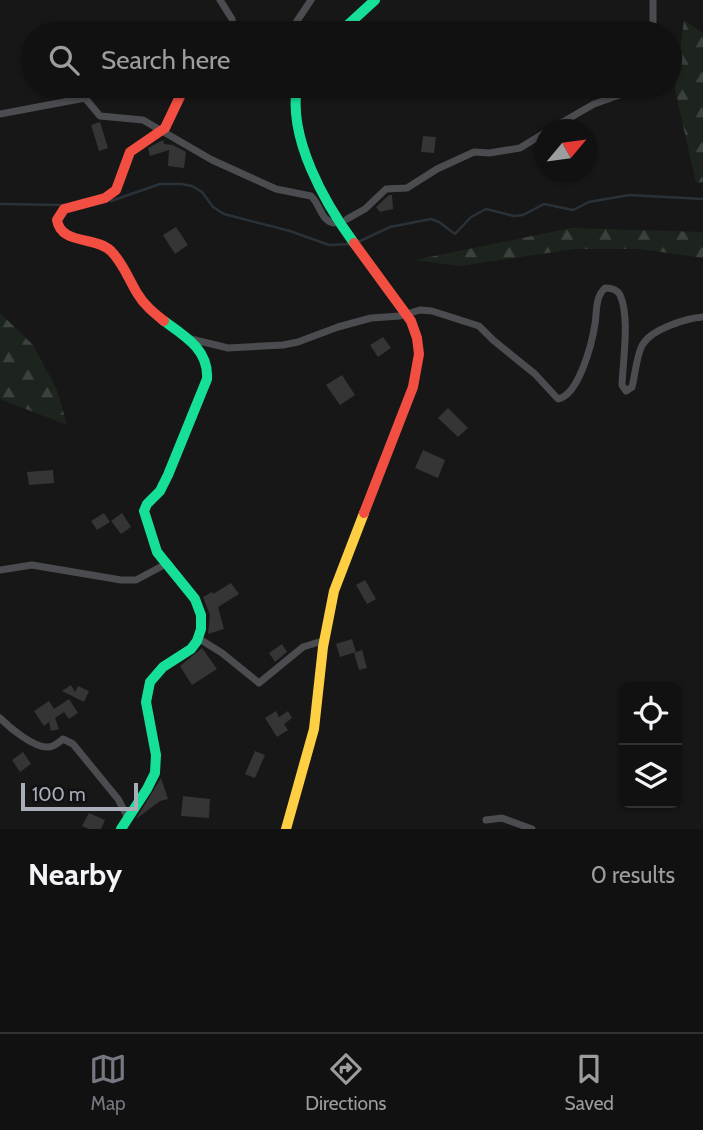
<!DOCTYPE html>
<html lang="en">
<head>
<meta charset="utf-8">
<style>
	body { margin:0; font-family:Cabin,sans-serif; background:#1e1f1f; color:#f1f3f6 }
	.controls { position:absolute; right:21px; bottom:21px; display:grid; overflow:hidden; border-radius:10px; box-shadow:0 2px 5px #0004 }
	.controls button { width:63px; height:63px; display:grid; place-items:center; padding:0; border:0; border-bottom:2px solid #303131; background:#111; color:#f1f3f6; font:35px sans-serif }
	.compass { position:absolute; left:535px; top:119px; width:63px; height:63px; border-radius:50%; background:#111; box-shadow:0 2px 5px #0004; rotate:61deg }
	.scale { position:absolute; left:21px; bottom:18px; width:117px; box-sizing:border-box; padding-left:7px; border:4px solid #a8adb8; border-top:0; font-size:19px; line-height:24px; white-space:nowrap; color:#a8adb8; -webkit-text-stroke:5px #111113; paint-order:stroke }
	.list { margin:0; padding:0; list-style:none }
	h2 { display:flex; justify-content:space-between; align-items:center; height:91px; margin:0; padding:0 28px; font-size:30px }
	h2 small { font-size:23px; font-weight:400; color:#9c9d9f }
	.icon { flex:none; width:38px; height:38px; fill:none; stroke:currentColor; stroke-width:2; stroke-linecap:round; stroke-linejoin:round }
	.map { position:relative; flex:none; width:703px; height:829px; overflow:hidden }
	.search { position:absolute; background:#111; box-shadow:0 2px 5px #0004; left:21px; right:21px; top:21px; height:77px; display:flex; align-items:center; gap:18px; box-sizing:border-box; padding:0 24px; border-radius:38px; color:#9c9d9f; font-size:26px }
	.sheet { height:203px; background:#111 }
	nav { display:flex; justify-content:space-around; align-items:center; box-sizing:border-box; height:98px; border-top:2px solid #303131; background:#111; font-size:19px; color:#9c9d9f }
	nav a { display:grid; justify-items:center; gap:4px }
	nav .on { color:#757880 }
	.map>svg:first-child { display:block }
	.forest { fill:url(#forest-firs) }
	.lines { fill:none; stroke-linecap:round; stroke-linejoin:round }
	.stream { stroke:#2a3239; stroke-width:2.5 }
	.building { fill:#353536 }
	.street { stroke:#4b4c50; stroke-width:7 }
	.fast { stroke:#16e098; stroke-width:10 }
	.slow { stroke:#ffcf43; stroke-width:10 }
	.jam { stroke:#f24e42; stroke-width:10 }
</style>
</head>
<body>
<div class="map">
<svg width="703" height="829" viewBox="0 0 703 829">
	<defs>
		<pattern id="forest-firs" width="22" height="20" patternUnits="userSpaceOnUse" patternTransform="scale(1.75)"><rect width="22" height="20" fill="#1d241e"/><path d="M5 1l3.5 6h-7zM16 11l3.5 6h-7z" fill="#3b413d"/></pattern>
	</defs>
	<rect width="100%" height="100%" fill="#171717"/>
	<g class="forest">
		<polygon points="684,20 703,33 703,182 696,183 675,89"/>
		<polygon points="571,228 703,232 703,258 640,249 574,249 460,266 415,260"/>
		<polygon points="0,313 33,345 57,390 67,425 0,399"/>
	</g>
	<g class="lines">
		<g class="stream">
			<polyline points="111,201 160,184 181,184 192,186 202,192 213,207 224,214 290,231 329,245 351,244"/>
			<polyline points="0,204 63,205"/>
			<polyline points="358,242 390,227 431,219 439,222 455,234 471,217 486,209 514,216 523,215 544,204 573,210 589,202 629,195 703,199"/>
		</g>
	</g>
	<g class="building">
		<polygon points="100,122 108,148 99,151 91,125"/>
		<polygon points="423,136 436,137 434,153 421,152"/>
		<polygon points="163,140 164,144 173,145 186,152 184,168 168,166 169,150 150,156 148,148"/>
		<polygon points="389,195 392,195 393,209 380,212 376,207"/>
		<polygon points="176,227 188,245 175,254 163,235"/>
		<polygon points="383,337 391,348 378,357 370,345"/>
		<polygon points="342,375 355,395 340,405 326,385"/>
		<polygon points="448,408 468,428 458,437 438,418"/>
		<polygon points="423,450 445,460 438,478 415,468"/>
		<polygon points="53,470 54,483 29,485 27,472"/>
		<polygon points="104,513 110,522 97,530 91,521"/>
		<polygon points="122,513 131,527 121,534 111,521"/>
		<polygon points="365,580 376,599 367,604 356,585"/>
		<polygon points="231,583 239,594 218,607 224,629 208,634 210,615 203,597 212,592 213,594"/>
		<polygon points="352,639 356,652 340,657 336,644"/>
		<polygon points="282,644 287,652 275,662 269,653"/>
		<polygon points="202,648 217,669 192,685 180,666"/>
		<polygon points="362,650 367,668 359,670 354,653"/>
		<polygon points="71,685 75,692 78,686 89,691 84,702 62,691"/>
		<polygon points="69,699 78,713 69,719 64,712 55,718 59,729 51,731 49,722 44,726 34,711 49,701 54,709"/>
		<polygon points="276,711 279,717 288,711 292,718 284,724 288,730 277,737 265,718"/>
		<polygon points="255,751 265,755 255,778 245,774"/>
		<polygon points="23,752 31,764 20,772 12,760"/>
		<polygon points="161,778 168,799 160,801 136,819"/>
		<polygon points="183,796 210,799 209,818 181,816"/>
		<polygon points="89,813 105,820 101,829 89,829 82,826"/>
	</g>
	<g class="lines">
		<g class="street">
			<polyline points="220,0 232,19 234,33"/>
			<polyline points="653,0 653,33"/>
			<polyline points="279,33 295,24 311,0"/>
			<path d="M0 114 85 98 100 116 143 120 212 160 276 189 311 196C320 204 321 221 334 223"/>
			<polyline points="549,130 594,104 645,86"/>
			<polyline points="347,219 365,209 386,189 407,188 437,169 474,152 489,153 520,148 546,132"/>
			<path d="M191 339 228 348 283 345 298 342 338 327 371 318 400 316 420 310 432 311 479 326 493 340 535 374 558 399C579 395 592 343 595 324 597 312 595 297 605 288 611 288 617 289 620 295 630 316 623 360 622 385L626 391 632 387C635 376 637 352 643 344 652 329 687 318 703 317"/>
			<polyline points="0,570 32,565 121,580 136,580 166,564"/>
			<polyline points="198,638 222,653 259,683 303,647 319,642"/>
			<path d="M0 718C10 728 34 748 48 747 54 747 59 742 63 739L73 744 118 799 127 816"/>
			<polyline points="486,820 502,818 532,829"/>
		</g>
		<g class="fast">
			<polyline points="339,33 375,0"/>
			<path d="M297 86C288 138 324 202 354 243"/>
			<path d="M121 829 147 789 155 773 156 755 146 702 150 682 163 667 191 649 197 641 201 629V615L195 599 157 552 144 511 147 504 160 491 168 475 207 379C209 350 185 336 164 321"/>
		</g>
		<polyline class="slow" points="286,829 314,729 323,647 334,591 364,513"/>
		<g class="jam">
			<polyline points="354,243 411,321 417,338 419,354 413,387 364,513"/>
			<path d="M164 321C154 313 144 305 137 293 129 280 123 263 111 251 95 236 61 245 57 220L64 209 105 198 116 190 130 152 165 128 185 86"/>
		</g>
	</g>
</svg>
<div class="controls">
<button><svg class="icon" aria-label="locate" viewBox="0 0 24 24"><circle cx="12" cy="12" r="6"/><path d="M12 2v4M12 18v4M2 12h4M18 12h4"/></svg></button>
<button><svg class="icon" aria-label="layers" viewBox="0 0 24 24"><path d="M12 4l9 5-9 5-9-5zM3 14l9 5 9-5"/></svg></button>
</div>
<svg class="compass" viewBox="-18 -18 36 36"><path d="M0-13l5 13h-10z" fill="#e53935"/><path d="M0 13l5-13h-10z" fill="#9c9d9f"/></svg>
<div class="scale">100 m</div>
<div class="search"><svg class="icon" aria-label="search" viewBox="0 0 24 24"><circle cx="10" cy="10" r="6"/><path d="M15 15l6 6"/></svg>Search here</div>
</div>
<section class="sheet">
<h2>Nearby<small>0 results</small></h2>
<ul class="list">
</ul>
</section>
<nav>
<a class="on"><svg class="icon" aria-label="map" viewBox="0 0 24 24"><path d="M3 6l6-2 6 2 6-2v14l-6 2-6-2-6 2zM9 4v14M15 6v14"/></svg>Map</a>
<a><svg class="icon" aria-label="directions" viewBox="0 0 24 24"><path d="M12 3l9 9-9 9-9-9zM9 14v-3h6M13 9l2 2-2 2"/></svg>Directions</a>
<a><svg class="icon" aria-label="saved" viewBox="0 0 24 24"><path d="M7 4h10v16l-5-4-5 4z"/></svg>Saved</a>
</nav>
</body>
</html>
